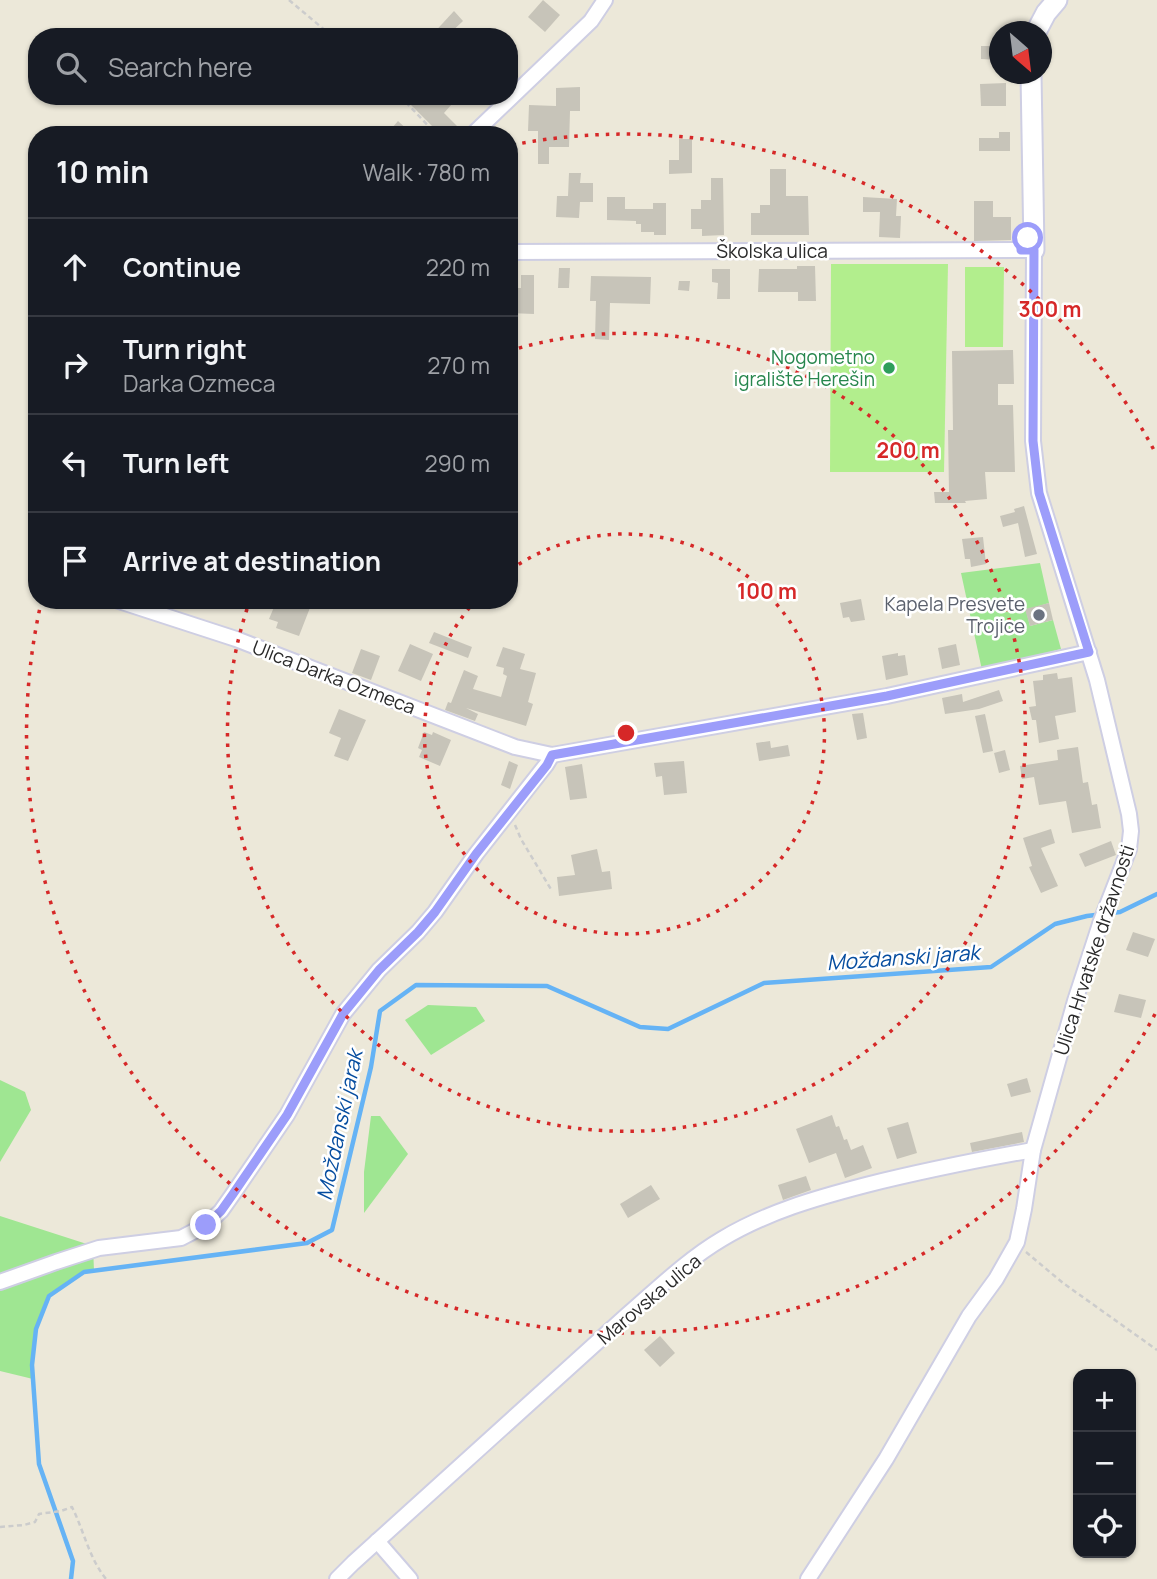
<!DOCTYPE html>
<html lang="en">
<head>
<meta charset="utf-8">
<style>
	body { margin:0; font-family:Manrope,sans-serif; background:#242831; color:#f1f3f6 }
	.controls { position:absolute; right:21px; bottom:21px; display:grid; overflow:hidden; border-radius:14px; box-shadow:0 2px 5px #0004 }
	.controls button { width:63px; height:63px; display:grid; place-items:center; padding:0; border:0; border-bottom:2px solid #363941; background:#171b24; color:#f1f3f6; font:35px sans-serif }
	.compass { position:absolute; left:989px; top:21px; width:63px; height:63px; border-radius:50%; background:#171b24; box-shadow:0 2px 5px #0004; rotate:152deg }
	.stop { position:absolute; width:21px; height:21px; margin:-16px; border:5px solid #9c9dfa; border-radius:50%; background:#fff }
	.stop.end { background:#9c9dfa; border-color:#fff; box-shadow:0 2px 7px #0008 }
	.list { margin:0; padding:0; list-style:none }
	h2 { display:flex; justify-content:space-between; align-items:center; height:91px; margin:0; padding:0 28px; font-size:30px }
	h2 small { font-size:23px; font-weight:400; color:#9ea1a6 }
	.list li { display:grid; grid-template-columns:46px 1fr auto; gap:21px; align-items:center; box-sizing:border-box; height:98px; padding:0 28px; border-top:2px solid #363941 }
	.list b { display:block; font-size:26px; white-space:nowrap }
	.list p { margin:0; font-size:23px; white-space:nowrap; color:#9ea1a6 }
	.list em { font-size:23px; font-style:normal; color:#9ea1a6 }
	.icon { flex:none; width:38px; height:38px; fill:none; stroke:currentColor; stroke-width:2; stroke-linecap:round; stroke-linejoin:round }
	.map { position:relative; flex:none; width:1157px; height:1579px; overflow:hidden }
	.search { position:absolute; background:#171b24; box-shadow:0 2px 5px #0004; left:28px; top:28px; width:490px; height:77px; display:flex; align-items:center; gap:18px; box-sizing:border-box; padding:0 24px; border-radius:28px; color:#9ea1a6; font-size:26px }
	.panel { position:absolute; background:#171b24; box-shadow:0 2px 5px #0004; left:28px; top:126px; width:490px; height:483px; border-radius:28px }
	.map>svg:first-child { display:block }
	.green { fill:#9fe692 }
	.pitch { fill:#b2ee8d }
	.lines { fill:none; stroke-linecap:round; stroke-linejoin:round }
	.stream { stroke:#65b3f5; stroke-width:4.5 }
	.building { fill:#c7c4b9 }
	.minor-casing { stroke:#cecee3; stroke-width:18 }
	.secondary-casing { stroke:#cecee3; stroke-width:23 }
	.path { stroke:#ccc; stroke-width:2.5; stroke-dasharray:5 3.5; stroke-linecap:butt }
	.minor { stroke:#fff; stroke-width:14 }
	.secondary { stroke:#fff; stroke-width:19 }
	.route { stroke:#9c9dfa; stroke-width:9 }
	.ring { fill:none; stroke:#d62828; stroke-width:3.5; stroke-dasharray:3.5 7 }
	.leisure-dot { fill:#2e9e5b; stroke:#fff; stroke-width:2.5 }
	.worship-dot { fill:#6b7280; stroke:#fff; stroke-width:2.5 }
	.labels { text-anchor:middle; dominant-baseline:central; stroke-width:5; stroke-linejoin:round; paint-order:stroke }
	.street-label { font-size:19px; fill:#292929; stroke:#fff }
	.leisure-label { font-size:19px; fill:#27864d; stroke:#fff; text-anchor:end }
	.worship-label { font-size:19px; fill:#5b616d; stroke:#fff; text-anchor:end }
	.water-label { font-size:21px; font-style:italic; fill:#064d9f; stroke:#fff }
	.centre { fill:#d62828; stroke:#fff; stroke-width:3.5 }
	.ring-label { font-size:21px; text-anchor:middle; font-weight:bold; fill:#d62828; stroke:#fff; stroke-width:5; stroke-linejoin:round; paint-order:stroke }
</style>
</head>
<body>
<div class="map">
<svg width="1157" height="1579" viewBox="0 0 1157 1579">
	<rect width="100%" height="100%" fill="#ece8d9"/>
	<g class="green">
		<polygon points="1040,563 1049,603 1026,610 1030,626 1053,620 1061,649 982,670 961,573"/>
		<polygon points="428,1005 476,1007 485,1021 431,1055 405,1020"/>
		<polygon points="0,1080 25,1092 31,1110 0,1162"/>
		<polygon points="371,1116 380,1116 408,1154 364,1213 364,1172"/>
		<polygon points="0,1216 93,1246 94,1271 84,1272 49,1296 37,1328 32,1364 33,1379 0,1371"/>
	</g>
	<g class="pitch">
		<polygon points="831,264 948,264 944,472 830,472"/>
		<polygon points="965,267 1004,267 1003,347 965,347"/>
	</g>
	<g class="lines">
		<polyline class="stream" points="71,1579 73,1561 39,1464 32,1365 36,1329 49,1296 84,1272 307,1243 332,1230 371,1067 380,1011 416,985 547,986 640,1027 668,1029 764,983 991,967 1055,924 1087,916 1120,912 1157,894"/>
	</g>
	<g class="building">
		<polygon points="543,0 560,15 545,32 528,17"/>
		<polygon points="454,11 463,21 446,37 430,37"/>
		<polygon points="981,46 999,46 999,60 981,59"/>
		<polygon points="1006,83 1006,106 981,106 980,84"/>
		<polygon points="580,87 580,111 570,111 569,147 549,147 549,164 538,164 538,131 528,131 529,105 556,106 556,88"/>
		<polygon points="402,96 459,96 444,113 460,129 455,135 441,135"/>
		<polygon points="398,121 413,135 386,135"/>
		<polygon points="999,132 1010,132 1010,151 979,151 979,138 999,138"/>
		<polygon points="679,139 692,139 692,173 669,174 669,160 679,160"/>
		<polygon points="770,169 786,169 786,196 808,196 809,235 751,235 751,213 760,213 760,205 770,205"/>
		<polygon points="569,173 581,173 580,183 593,183 593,202 580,202 579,218 556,217 557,196 568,196"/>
		<polygon points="711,178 723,178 724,235 702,236 702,229 691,229 691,209 701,209 701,200 711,200"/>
		<polygon points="607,197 625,197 625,209 653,209 653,203 666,203 666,235 654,235 654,232 641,232 641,224 636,224 636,221 607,220"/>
		<polygon points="863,197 897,199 896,216 901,216 900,238 879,237 880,212 863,212"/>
		<polygon points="974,201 993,201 993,217 1011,217 1011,240 974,241"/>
		<polygon points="797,266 815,266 816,301 798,301 798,292 758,292 759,269 797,269"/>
		<polygon points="559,268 570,268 569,288 558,288"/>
		<polygon points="712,269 730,269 730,299 717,299 718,283 712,282"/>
		<polygon points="521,275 534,275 534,314 509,313 509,288 521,288"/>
		<polygon points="591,276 651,277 650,304 610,303 609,340 595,339 596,301 590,301"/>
		<polygon points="679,281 690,281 689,291 678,290"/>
		<polygon points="1013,350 1014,384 998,384 998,405 1013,405 1015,472 985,472 987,499 965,501 966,503 935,503 934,492 949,492 948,430 953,430 952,351"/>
		<polygon points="1024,506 1037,554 1025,557 1018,523 1003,527 1000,516 1015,512 1014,509"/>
		<polygon points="983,537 986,564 971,567 970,559 965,559 962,539"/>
		<polygon points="861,599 865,620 851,622 849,617 843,618 840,603"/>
		<polygon points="277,600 313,600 299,636 276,628 278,622 269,619"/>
		<polygon points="1049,603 1053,620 1030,626 1025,609"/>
		<polygon points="434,632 472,647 468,658 429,643"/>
		<polygon points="410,644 433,654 421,681 398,671"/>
		<polygon points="956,644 960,665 942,669 938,648"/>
		<polygon points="503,647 525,654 520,669 536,673 528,702 533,704 526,726 466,708 478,714 475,721 445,710 448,702 451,703 464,670 478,676 473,689 501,697 507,676 503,674 504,668 496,666"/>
		<polygon points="361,649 380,656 371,680 352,673"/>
		<polygon points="898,653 898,656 905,655 908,675 886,680 882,656"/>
		<polygon points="1057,673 1058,679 1072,677 1076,712 1055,716 1059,739 1039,743 1036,720 1032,720 1029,707 1036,706 1033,681 1043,680 1043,675"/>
		<polygon points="999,690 1003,701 979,709 945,714 942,698 962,694 963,702"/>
		<polygon points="339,709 366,720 348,761 334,756 341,738 329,733"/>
		<polygon points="863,713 867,738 857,740 852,714"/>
		<polygon points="985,714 993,751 983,753 975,716"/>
		<polygon points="424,732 432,735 433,732 451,740 440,766 419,757 422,750 418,748"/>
		<polygon points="770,741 771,748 788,745 790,756 759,761 756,743"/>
		<polygon points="1078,747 1083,783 1088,782 1092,805 1097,804 1101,828 1072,833 1066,801 1039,805 1034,777 1022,779 1020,766 1058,760 1057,750"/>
		<polygon points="1005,750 1010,770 999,773 994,753"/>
		<polygon points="509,761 518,765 510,789 501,785"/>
		<polygon points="684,761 687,793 664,795 662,776 656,777 654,763"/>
		<polygon points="582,764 587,798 570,800 565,767"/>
		<polygon points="1051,829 1055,843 1041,848 1058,886 1041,893 1029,867 1032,866 1023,838"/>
		<polygon points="1111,841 1116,855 1085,867 1079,854"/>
		<polygon points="597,849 602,872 610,871 612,889 559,896 557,877 575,875 571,855"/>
		<polygon points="1133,932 1155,939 1148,957 1126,950"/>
		<polygon points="1119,994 1146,1000 1141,1018 1114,1012"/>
		<polygon points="1027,1078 1031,1092 1011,1097 1007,1084"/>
		<polygon points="832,1115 836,1127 839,1126 844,1140 847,1139 851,1150 863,1145 872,1168 845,1178 836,1153 809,1163 796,1129"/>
		<polygon points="908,1122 917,1153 897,1159 887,1128"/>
		<polygon points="1022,1132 1024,1142 972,1152 970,1143"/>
		<polygon points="806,1176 811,1190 783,1200 778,1185"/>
		<polygon points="651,1185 660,1199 628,1218 620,1204"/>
		<polygon points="660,1336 675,1353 660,1367 644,1350"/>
	</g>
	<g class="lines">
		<defs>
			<g id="minor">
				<polyline points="472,135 591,21 605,0"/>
				<polyline points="509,252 1034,250 1033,441 1039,493 1097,680 1129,814 1131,831 1129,849 1101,921 1075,1001 1033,1150 1024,1209 1017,1242 996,1279 969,1316 886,1459 808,1579"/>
				<polyline points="116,600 236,639 515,747 552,755 887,696 1089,652"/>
				<polyline points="0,1282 56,1262 99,1248 181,1238 206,1225 221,1211 233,1194 287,1115 343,1014 379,970 418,932 435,912 476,854 546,765 552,755"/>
				<polyline points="377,1541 410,1579"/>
				<path d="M337 1579 353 1563 626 1316C656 1290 688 1259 722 1239 767 1212 816 1198 866 1185 922 1171 977 1160 1033 1150"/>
			</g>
			<g id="secondary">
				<polyline points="1036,32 1046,13 1057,0"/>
				<polyline points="1031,74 1034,250"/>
			</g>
		</defs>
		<use href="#minor" class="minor-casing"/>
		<use href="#secondary" class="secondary-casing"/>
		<g class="path">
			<polyline points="289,0 333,37"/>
			<polyline points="400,96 437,135"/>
			<polyline points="515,825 521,839 552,891"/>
			<polyline points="1026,1252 1063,1283 1157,1350"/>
			<path d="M0 1527 24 1525 35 1522 39 1514 61 1511 72 1507C84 1531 89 1558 106 1579"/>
		</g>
		<use href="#minor" class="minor"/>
		<use href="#secondary" class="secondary"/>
	</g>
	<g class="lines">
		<polyline class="route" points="206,1225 221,1211 233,1194 287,1115 343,1014 379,970 418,932 435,912 476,854 547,765 552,755 887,696 1089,652 1039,493 1033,441 1034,250 1021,250 1021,242 1026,240 1028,238"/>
	</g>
	<g class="ring">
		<path d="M510 570A200 200 0 1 1 476 600"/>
		<path d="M509 351A399 399 0 1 1 249 603"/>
		<path d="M1155 1014A599 599 0 0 1 41 603M512 145A599 599 0 0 1 1155 452"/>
	</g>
	<circle class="leisure-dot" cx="889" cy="368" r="7"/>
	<circle class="worship-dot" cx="1039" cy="615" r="7"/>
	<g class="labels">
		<g class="street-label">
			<text x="772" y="251">Školska ulica</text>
			<text transform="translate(334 677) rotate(21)">Ulica Darka Ozmeca</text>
			<text transform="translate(1094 950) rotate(-72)">Ulica Hrvatske državnosti</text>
			<text transform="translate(649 1299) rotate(-40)">Marovska ulica</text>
		</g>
		<g class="leisure-label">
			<text x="875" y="357">Nogometno<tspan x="875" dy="22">igralište Herešin</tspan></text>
		</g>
		<g class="worship-label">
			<text x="1025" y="604">Kapela Presvete<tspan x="1025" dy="22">Trojice</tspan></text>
		</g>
		<g class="water-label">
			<text transform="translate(903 957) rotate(-4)">Moždanski jarak</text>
			<text transform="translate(339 1125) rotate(-78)">Moždanski jarak</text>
		</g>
	</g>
	<circle cx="626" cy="733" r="10" class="centre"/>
	<g class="ring-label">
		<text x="1050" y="317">300 m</text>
		<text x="908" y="458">200 m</text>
		<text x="767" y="599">100 m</text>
	</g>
</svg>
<div class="controls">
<button>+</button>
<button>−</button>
<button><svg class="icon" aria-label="locate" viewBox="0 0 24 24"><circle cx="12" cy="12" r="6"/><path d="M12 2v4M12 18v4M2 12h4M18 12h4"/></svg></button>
</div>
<svg class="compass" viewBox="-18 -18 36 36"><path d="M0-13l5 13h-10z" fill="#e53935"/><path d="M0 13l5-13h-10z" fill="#9ea1a6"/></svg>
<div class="stop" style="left:1028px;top:238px"></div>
<div class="stop end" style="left:206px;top:1225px"></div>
<div class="search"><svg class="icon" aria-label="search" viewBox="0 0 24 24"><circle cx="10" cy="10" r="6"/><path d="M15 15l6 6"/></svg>Search here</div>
<section class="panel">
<h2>10 min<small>Walk · 780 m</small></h2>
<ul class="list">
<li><svg class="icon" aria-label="ahead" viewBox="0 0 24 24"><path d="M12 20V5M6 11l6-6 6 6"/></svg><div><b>Continue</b></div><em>220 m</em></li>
<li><svg class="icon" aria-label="right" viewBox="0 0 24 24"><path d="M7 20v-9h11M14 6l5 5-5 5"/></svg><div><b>Turn right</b><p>Darka Ozmeca</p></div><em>270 m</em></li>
<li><svg class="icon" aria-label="left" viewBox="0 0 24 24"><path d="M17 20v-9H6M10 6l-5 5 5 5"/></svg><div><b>Turn left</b></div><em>290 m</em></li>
<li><svg class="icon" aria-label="arrive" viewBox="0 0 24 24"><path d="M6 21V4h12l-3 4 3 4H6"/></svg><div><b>Arrive at destination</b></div></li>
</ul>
</section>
</div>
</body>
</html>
